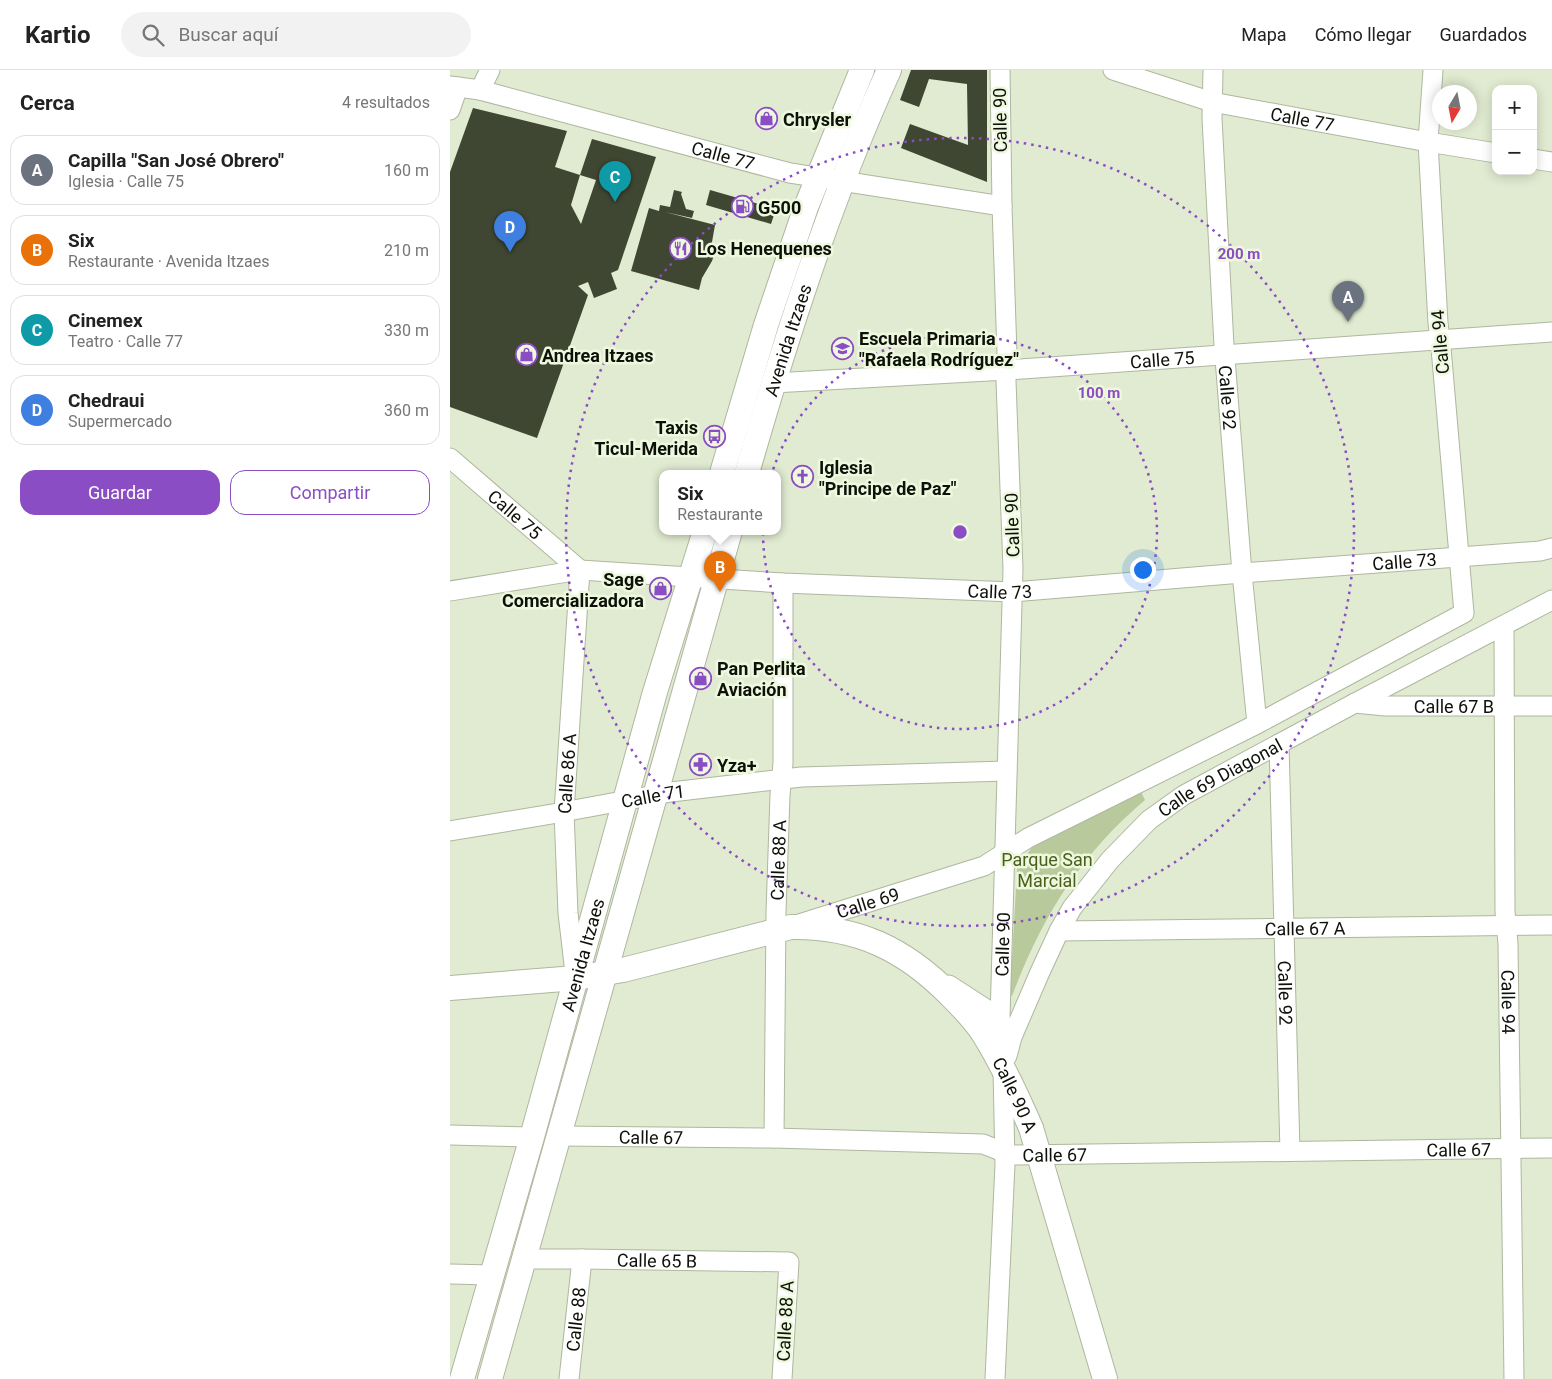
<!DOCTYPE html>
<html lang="es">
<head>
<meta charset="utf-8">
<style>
	body { margin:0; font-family:Roboto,sans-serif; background:#f2f2f2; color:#222 }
	.controls { position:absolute; right:15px; top:15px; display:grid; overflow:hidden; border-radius:10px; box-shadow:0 2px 12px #0003 }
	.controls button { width:45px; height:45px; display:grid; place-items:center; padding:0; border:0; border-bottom:1px solid #e0e0e0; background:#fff; color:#222; font:25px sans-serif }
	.compass { position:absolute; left:982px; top:15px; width:45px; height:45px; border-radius:50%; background:#fff; box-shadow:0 2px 12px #0003; rotate:190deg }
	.you { position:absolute; left:692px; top:499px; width:18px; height:18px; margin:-12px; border:4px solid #fff; border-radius:50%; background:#1a73e8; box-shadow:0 0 0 8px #1a73e833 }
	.badge { display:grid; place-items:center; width:32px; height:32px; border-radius:50%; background:#8a4dc3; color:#fff; font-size:16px; font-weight:700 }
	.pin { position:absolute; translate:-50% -41px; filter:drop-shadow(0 1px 2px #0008) }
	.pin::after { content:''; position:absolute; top:26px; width:18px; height:15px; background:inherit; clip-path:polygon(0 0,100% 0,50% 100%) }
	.popup { position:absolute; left:209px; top:400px; width:122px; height:65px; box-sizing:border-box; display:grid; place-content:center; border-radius:10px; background:#fff; filter:drop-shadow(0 1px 4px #0005); font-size:16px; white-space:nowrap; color:#767676 }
	.popup b { font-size:19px; color:#222 }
	.popup::after { content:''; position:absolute; left:50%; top:100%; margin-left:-10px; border:10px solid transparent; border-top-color:#fff }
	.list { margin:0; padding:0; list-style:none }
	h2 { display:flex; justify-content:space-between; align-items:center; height:65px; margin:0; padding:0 20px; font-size:21px }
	h2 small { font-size:16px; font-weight:400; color:#767676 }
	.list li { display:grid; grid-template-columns:32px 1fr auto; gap:15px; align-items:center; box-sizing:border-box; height:70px; margin:0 10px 10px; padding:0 10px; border:1px solid #e0e0e0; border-radius:15px }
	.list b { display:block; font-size:19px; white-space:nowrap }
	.list p { margin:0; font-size:16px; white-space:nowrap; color:#767676 }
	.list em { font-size:16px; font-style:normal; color:#767676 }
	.actions { display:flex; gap:10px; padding:15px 20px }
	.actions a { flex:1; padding:11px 0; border:1px solid #8a4dc3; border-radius:15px; text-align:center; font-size:18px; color:#8a4dc3 }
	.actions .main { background:#8a4dc3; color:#fff }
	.icon { flex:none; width:28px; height:28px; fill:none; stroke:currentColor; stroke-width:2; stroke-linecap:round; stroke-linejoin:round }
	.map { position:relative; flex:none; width:1102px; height:1309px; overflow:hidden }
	header { display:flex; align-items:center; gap:30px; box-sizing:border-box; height:70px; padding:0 25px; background:#fff; border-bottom:1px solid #e0e0e0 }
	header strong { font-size:24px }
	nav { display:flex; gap:28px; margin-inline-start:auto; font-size:18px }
	.search { width:350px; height:45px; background:#f2f2f2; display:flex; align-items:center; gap:12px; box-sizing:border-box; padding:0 18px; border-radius:28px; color:#767676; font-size:19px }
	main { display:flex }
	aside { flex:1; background:#fff }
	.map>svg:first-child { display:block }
	.green { fill:#b8ca9b }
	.building { fill:#3f4631 }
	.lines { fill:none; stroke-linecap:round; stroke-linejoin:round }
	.minor-casing { stroke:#aeb79f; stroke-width:21 }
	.major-casing { stroke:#aeb79f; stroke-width:26 }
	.minor { stroke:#fff; stroke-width:19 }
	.major { stroke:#fff; stroke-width:24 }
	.ring { fill:none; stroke:#8a4dc3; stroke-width:2.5; stroke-dasharray:2.5 5 }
	.labels { text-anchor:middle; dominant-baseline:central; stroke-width:5; stroke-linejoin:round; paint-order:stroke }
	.poi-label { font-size:18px; font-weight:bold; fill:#0e1109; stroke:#eef8de; text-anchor:start }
	.street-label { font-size:18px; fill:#0e1109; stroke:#eef8de }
	.park-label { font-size:18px; fill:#4a601a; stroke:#eef8de }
	.centre { fill:#8a4dc3; stroke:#eef8de; stroke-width:2.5 }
	.ring-label { font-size:15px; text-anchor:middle; font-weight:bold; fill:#8a4dc3; stroke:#eef8de; stroke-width:5; stroke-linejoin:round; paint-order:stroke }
</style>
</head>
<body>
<header>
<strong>Kartio</strong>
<div class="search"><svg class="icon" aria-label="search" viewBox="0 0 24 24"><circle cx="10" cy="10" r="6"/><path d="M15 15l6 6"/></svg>Buscar aquí</div>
<nav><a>Mapa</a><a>Cómo llegar</a><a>Guardados</a></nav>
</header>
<main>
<aside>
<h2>Cerca<small>4 resultados</small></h2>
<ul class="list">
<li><span class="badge" style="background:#6b7280">A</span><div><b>Capilla &quot;San José Obrero&quot;</b><p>Iglesia · Calle 75</p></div><em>160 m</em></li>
<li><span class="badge" style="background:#e8710a">B</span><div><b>Six</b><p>Restaurante · Avenida Itzaes</p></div><em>210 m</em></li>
<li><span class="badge" style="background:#0f9aa8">C</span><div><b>Cinemex</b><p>Teatro · Calle 77</p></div><em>330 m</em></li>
<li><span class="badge" style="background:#3f7fe0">D</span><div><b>Chedraui</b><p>Supermercado</p></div><em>360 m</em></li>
</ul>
<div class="actions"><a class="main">Guardar</a><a>Compartir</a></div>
</aside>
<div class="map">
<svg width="1102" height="1309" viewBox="0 0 1102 1309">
	<rect width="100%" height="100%" fill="#e1ebd1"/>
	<path class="green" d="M691 722 695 730C630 785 592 847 562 926L560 925 567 799 582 777Z"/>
	<g class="building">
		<polygon points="461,0 537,0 537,112 451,78 460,54 518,75 517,14 479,9 469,37 450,30"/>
		<polygon points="23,38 117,61 105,97 130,105 121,135 131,154 146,110 130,105 142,69 206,87 168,200 161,203 167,219 144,228 138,212 128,216 138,225 87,368 0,337 0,102"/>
		<polygon points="224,120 232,122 231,124 236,139 244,141 242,148 215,142 265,155 262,172 264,185 262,191 252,208 249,220 181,201 199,138 209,141 210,135 220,137"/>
		<polygon points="260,120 326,139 321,154 256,135"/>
	</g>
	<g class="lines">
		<defs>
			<g id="minor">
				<path id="s1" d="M663 0 762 32 978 72 1046 83"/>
				<path id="s2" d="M763 0 762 48 774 276 792 503 807 654"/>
				<path id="s3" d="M0 16 30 20 340 103 552 136"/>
				<polyline points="30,20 40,0"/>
				<polyline points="0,40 8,17"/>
				<polyline points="1083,89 1102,92"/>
				<path id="s4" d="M323 313 557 300 1102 262"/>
				<path id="s5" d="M0 388 130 500"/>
				<path id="s6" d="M0 521 130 500 333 513 563 522 792 503 1090 481 1102 478"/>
				<path id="s7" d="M1054 556 1055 842 1058 874 1064 1309"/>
				<path id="s8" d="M905 633 935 636H1102"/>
				<path id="s9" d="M829 674 840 1081"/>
				<path id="s10" d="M0 761 102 744 221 722 351 707 557 701"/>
				<path id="s11" d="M349 854 534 796 578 768 807 654 1014 543 991 278 988 253 978 72 983 0"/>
				<path id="s12" d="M609 861 1102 855"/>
				<path id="s13" d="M125 903 118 843 114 742 130 500"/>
				<polyline points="499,915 550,948"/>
				<path id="s14" d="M557 986 562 967 590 902 609 861 622 838 660 790 699 750 734 725 905 633 1102 530"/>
				<polyline points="0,1065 82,1067"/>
				<path id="s15" d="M109 1066 324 1068 533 1074 561 1085 1102 1078"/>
				<path id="s16" d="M324 1068 326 842 330 725 333 693V513"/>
				<path id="s17" d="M75 1189H132L339 1192 332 1309"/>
				<polyline points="0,1204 42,1205"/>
				<path id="s18" d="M119 1309 132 1189"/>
				<path id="s19" d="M545 1309 555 1094 553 1000 550 948 563 499 556 311 557 284 552 136 550 0"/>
			</g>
			<g id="major">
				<polyline points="272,403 316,255 356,137 412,0"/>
				<path id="s20" d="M297 403C336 267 380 130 439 0"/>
				<path id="s21" d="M0 918 126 908 173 900 341 857C407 856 455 879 501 926 512 937 524 949 533 963 552 993 567 1026 581 1058L655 1309"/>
				<path id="s22" d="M12 1309 82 1067 205 622 255 461"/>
				<polyline points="40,1309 280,461"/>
			</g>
		</defs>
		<use href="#minor" class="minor-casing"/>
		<use href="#major" class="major-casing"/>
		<use href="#minor" class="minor"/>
		<use href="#major" class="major"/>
	</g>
	<g class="ring">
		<circle cx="510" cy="462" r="197"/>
		<circle cx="510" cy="462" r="394"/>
	</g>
	<defs>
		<symbol id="shop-ring" viewBox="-11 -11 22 22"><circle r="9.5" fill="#eef8de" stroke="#8a4dc3" stroke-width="1.5"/><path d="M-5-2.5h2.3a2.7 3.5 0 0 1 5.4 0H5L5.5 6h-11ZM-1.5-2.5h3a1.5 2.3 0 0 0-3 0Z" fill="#8a4dc3"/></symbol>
		<symbol id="fuel-ring" viewBox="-11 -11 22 22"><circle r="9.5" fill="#eef8de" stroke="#8a4dc3" stroke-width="1.5"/><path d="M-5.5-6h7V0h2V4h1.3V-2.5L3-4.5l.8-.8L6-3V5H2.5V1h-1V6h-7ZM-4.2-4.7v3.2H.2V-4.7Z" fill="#8a4dc3"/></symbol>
		<symbol id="restaurant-ring" viewBox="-11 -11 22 22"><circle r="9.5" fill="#eef8de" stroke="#8a4dc3" stroke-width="1.5"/><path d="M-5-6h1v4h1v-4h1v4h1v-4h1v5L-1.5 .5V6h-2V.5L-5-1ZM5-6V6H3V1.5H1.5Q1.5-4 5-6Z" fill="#8a4dc3"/></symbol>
		<symbol id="school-ring" viewBox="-11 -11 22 22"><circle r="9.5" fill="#eef8de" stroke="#8a4dc3" stroke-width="1.5"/><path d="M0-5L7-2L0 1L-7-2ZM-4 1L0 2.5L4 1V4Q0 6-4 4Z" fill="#8a4dc3"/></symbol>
		<symbol id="bus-ring" viewBox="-11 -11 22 22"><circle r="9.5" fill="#eef8de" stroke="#8a4dc3" stroke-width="1.5"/><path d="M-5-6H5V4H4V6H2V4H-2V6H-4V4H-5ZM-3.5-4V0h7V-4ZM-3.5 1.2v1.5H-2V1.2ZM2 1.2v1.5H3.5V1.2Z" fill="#8a4dc3"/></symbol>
		<symbol id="church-ring" viewBox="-11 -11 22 22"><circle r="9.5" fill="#eef8de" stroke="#8a4dc3" stroke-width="1.5"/><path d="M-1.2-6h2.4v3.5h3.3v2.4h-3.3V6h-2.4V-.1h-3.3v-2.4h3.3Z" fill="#8a4dc3"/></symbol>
		<symbol id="pharmacy-ring" viewBox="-11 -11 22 22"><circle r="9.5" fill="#eef8de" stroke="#8a4dc3" stroke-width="1.5"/><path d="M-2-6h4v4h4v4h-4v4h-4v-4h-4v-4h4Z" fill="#8a4dc3"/></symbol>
	</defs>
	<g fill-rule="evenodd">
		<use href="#shop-ring" x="304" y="36" width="25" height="25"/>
		<use href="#fuel-ring" x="280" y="124" width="25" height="25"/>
		<use href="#restaurant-ring" x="218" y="166" width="25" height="25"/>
		<use href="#school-ring" x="380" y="266" width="25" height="25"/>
		<use href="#shop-ring" x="64" y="272" width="25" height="25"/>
		<use href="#bus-ring" x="252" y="354" width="25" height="25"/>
		<use href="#church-ring" x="340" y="394" width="25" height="25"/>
		<use href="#shop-ring" x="198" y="506" width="25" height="25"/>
		<use href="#shop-ring" x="238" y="596" width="25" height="25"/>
		<use href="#pharmacy-ring" x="238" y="682" width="25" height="25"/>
	</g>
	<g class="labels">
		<g class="poi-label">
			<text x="333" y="49">Chrysler</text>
			<text x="308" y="137">G500</text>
			<text x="247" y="178">Los Henequenes</text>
			<text x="409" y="268">Escuela Primaria<tspan x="409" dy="21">"Rafaela Rodríguez"</tspan></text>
			<text x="92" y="285">Andrea Itzaes</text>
			<text x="248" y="357" text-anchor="end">Taxis<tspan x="248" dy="21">Ticul-Merida</tspan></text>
			<text x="369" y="397">Iglesia<tspan x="369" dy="21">"Principe de Paz"</tspan></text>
			<text x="194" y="509" text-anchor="end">Sage<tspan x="194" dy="21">Comercializadora</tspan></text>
			<text x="267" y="598">Pan Perlita<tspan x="267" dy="21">Aviación</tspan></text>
			<text x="267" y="695">Yza+</text>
		</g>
		<g class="street-label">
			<text stroke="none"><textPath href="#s1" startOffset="196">Calle 77</textPath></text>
			<text transform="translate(550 50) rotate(-91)">Calle 90</text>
			<text stroke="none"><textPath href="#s3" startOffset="282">Calle 77</textPath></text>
			<text stroke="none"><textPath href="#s20" startOffset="139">Avenida Itzaes</textPath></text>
			<text transform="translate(990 272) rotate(-95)">Calle 94</text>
			<text stroke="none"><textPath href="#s4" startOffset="390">Calle 75</textPath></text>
			<text stroke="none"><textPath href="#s2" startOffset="328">Calle 92</textPath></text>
			<text stroke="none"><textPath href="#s5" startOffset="86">Calle 75</textPath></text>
			<text transform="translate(562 455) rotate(-92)">Calle 90</text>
			<text stroke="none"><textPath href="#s6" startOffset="958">Calle 73</textPath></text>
			<text stroke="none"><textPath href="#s6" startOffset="552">Calle 73</textPath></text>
			<text stroke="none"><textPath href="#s8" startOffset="99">Calle 67 B</textPath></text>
			<text stroke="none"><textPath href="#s13" startOffset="200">Calle 86 A</textPath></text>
			<text stroke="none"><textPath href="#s14" startOffset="362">Calle 69 Diagonal</textPath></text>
			<text stroke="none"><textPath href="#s10" startOffset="206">Calle 71</textPath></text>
			<text stroke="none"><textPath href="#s16" startOffset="278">Calle 88 A</textPath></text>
			<text stroke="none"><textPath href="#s11" startOffset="72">Calle 69</textPath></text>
			<text stroke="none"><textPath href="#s12" startOffset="246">Calle 67 A</textPath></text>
			<text stroke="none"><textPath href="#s19" startOffset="435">Calle 90</textPath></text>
			<text stroke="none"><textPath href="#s22" startOffset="441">Avenida Itzaes</textPath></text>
			<text stroke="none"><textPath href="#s9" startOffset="249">Calle 92</textPath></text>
			<text stroke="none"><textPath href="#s7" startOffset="376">Calle 94</textPath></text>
			<text stroke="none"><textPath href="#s21" startOffset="646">Calle 90 A</textPath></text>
			<text stroke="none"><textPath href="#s15" startOffset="92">Calle 67</textPath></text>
			<text stroke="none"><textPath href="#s15" startOffset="902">Calle 67</textPath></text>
			<text stroke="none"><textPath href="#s15" startOffset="498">Calle 67</textPath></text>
			<text stroke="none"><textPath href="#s17" startOffset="132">Calle 65 B</textPath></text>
			<text stroke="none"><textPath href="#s18" startOffset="60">Calle 88</textPath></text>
			<text transform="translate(335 1251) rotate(-87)">Calle 88 A</text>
		</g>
		<g class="park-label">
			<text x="597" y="789">Parque San<tspan x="597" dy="21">Marcial</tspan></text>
		</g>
	</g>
	<circle cx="510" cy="462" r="8" class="centre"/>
	<g class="ring-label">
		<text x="789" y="189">200 m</text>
		<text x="649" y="328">100 m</text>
	</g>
</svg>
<div class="controls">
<button>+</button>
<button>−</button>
</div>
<svg class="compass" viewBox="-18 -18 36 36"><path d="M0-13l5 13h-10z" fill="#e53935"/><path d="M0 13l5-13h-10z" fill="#767676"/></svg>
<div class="you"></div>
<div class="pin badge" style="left:898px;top:252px;background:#6b7280">A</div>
<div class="pin badge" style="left:270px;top:522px;background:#e8710a">B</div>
<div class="popup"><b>Six</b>Restaurante</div>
<div class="pin badge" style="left:165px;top:132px;background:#0f9aa8">C</div>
<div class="pin badge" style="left:60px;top:182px;background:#3f7fe0">D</div>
</div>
</main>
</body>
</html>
